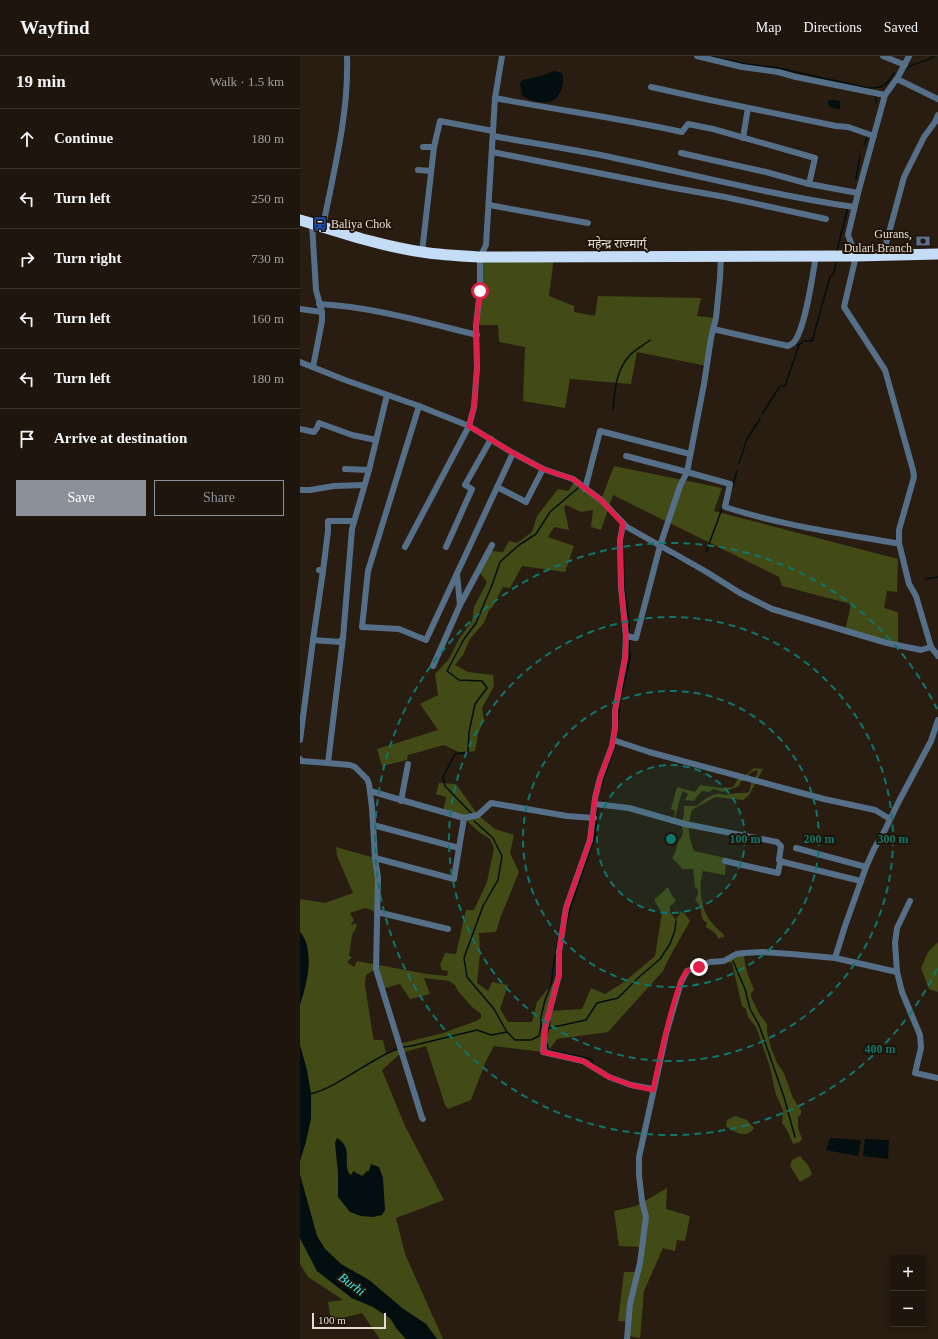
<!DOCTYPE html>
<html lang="en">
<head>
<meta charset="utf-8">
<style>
	body { margin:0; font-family:"Times New Roman","Noto Sans Devanagari",serif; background:#261f15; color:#f1f3f6 }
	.controls { position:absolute; right:12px; bottom:12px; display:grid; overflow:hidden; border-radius:0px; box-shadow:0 2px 6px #0003 }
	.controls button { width:36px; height:36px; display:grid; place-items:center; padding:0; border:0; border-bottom:1px solid #3c352d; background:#1e160c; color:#f1f3f6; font:20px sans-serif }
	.scale { position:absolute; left:12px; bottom:10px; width:74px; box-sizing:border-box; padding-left:4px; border:2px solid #e3dbd2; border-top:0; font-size:11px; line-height:14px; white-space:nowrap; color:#e3dbd2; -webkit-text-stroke:3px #1f1407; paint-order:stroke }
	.stop { position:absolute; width:12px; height:12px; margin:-9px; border:3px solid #e11d48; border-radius:50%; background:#fff }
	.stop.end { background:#e11d48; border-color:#fff; box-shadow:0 1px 4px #0008 }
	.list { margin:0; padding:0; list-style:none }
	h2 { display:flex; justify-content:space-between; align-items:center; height:52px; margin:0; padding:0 16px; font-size:17px }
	h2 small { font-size:13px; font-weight:400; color:#a19f9d }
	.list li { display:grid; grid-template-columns:26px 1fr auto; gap:12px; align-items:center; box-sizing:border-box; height:60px; padding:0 16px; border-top:1px solid #3c352d }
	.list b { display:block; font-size:15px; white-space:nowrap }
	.list em { font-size:13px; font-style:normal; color:#a19f9d }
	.actions { display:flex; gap:8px; padding:12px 16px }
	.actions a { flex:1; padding:9px 0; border:1px solid #8c9099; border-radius:0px; text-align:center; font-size:14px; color:#8c9099 }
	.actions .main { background:#8c9099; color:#fff }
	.icon { flex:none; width:22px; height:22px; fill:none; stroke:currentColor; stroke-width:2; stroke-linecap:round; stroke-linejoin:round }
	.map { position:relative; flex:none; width:638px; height:1283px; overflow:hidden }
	header { display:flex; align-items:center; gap:24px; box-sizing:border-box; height:56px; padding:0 20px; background:#1e160c; border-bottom:1px solid #3c352d }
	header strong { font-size:19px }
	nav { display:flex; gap:22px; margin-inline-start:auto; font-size:14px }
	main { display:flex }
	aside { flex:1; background:#1e160c }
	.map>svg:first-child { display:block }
	.green { fill:#424a15; fill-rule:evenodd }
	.water { fill:#020e0f }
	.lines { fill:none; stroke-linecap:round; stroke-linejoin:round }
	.stream { stroke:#020e0f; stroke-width:1.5 }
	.street { stroke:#566f88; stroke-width:6 }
	.highway { stroke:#c4dcf6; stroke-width:11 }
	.route { stroke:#e11d48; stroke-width:5 }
	.ring { fill:none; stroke:#0f766e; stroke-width:2; stroke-dasharray:7 5 }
	.labels { text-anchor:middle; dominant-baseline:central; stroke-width:4; stroke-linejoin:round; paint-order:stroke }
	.poi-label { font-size:12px; fill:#e3dbd2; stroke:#1f1407; text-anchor:start }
	.street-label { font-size:12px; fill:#e3dbd2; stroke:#1f1407 }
	.water-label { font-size:13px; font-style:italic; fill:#32f1f4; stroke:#1f1407 }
	.centre { fill:#0f766e; stroke:#1f1407; stroke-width:2 }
	.ring-label { font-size:12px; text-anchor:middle; font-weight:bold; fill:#0f766e; stroke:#1f1407; stroke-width:4; stroke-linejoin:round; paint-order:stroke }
</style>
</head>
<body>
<header>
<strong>Wayfind</strong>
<nav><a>Map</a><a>Directions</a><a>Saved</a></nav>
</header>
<main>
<aside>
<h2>19 min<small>Walk · 1.5 km</small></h2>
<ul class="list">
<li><svg class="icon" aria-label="ahead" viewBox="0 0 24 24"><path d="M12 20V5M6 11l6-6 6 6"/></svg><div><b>Continue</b></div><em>180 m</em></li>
<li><svg class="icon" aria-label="left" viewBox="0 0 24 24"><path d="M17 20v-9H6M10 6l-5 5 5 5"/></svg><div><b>Turn left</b></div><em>250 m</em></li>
<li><svg class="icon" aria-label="right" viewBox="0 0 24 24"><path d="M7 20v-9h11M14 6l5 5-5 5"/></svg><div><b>Turn right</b></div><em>730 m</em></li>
<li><svg class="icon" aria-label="left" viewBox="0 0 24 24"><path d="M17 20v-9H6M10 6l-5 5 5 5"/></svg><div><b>Turn left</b></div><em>160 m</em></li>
<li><svg class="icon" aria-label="left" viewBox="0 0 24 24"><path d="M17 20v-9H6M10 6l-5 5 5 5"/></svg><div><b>Turn left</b></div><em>180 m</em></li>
<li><svg class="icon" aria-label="arrive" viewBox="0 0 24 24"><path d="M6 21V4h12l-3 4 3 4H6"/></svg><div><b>Arrive at destination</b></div></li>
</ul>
<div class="actions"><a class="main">Save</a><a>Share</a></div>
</aside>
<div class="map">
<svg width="638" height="1283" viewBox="0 0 638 1283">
	<rect width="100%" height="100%" fill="#281d10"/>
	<g class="green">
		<polygon points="180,201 254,201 249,240 274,250 274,256 295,260 298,240 401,242 397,260 416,262 407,310 337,296 331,328 270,323 265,352 223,345 225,291 199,286 198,269 176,269"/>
		<polygon points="314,410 422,432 414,455 598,503 597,536 587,535 584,552 598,556 598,589 545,575 551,548 482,530 479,521 313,439 301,474 291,471 293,454 281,456 266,449 264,451 269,474 254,471 248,481 274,490 265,516 222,510 210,532 203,531 192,552 189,554 184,567 170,583 163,599 155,609 168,616 193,619 194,630 182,652 184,664 178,678 175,695 161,697 144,689 108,699 107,704 82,710 77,693 138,674 120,648 138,639 135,618 149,603 159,583 172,565 174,551 187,526 180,517 192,495 203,496 209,485 217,487 232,476 237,460 258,433 268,435 275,425 301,444"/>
		<path d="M454 712 463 713 449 739 443 744 415 741 392 754C387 772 388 778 394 795L426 802 425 819 403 815C399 828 400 847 407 860 411 867 418 873 424 879L423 882 421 881 419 883 414 876 406 871 407 867C401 863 402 862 401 855 401 851 397 846 395 843L398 839V834L395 831 393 813H383L372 802 375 797 378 786 382 780 383 775 381 768 384 758V750H397C403 744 415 734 424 739L436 737H443L449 736 452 724 457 719 458 714C451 715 448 718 446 725H441L439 730 423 736 413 733 409 736 402 735 398 739 394 745 385 744 388 738 383 735C378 745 378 756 373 766L375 755 371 753 377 731 395 736 400 729 421 732 433 731 440 720 446 719Z"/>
		<path d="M139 727 156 728 178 759 195 773 214 779 210 797 219 816 201 860 196 876 179 877 180 898 177 927 188 935 192 926 208 929 200 953 208 966H232L237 946 251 929 257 925 250 955 282 953 291 932 305 938 324 926 355 900 362 857 354 844 368 831 372 840 376 844 374 847 370 850V856L376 864 381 855 385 858 390 865 369 902 363 915 308 976 257 983 249 994 243 996 194 990 186 1005 171 1044 148 1053 145 1049 126 990 101 997 82 1014 105 1070 144 1144 96 1162 105 1198 143 1283H137L126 1268 102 1252 69 1224 42 1209 25 1193 17 1180 0 1119V1105L6 1085 11 1062V1038L0 989V948L3 939 8 918 9 905 2 878 0 876V843L25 847 53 837 37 800 36 791 75 802 77 856 65 852 50 857 54 864 51 868 53 869 55 867 57 870 52 879 49 900 52 901 47 906 54 911 57 905 127 918 147 920 148 915 142 914 140 909 145 897 156 898 166 854H174L187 826 194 792 190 783 179 776 164 762 143 756 146 741 136 738ZM75 913 82 933 100 928 110 943 130 938 124 922 149 925 155 929 158 935 172 951 181 958V962L176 965 143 977 99 988 97 993 86 997 83 984H74L73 981 65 929 66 919Z"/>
		<polygon points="638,886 638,936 629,933 621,912 628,896"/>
		<path d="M444 897C444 906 447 916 450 924 451 928 453 929 454 934L451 937V941L460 959 467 968V976L471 992 477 1007 484 1017 493 1042 501 1054V1058L498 1061V1072L502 1083 500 1086 493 1088 487 1074 482 1067 483 1054 476 1039 470 1011 456 971 448 961 446 953 442 950 432 907 424 905Z"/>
		<path d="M435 1060 447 1064 454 1072C447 1083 434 1077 426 1070L427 1064Z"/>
		<polygon points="500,1100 508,1109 512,1118 510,1120 500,1126 490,1110 492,1104"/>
		<polygon points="367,1132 366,1153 390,1160 385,1185 377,1184 375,1195 363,1192 344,1235 340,1282 327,1280 328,1266 318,1265 324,1216 337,1216 341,1191 319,1190 314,1155 336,1150"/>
		<polygon points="0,1182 17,1215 52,1242 73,1251 90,1262 97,1273 106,1283 80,1283 62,1257 31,1265 28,1246 43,1244 8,1221 0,1208"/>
	</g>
	<g class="water">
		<path d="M255 15 262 17C265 26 261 41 252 45 244 48 228 45 222 39L220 27 223 24 241 20 251 16Z"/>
		<polygon points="532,44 540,45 540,53 533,52 528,49 528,45"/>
		<path d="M0 876C15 892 7 929 0 948Z"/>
		<polygon points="0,989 7,1014 11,1038 11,1062 6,1085 0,1105"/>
		<path d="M37 1082C54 1092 42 1107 50 1119L52 1118 53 1115 62 1120 67 1115H69L71 1108 79 1111 83 1122 85 1154 82 1159 73 1161 61 1160 50 1156 38 1141V1117L35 1087Z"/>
		<polygon points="530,1082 561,1084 558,1100 526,1094"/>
		<polygon points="565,1083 589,1084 588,1103 563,1100"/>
		<polygon points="0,1119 17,1180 25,1193 41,1208 69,1224 102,1252 126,1268 137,1283 106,1283 97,1273 90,1262 73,1251 52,1242 17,1215 0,1182"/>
	</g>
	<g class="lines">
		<g class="stream">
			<path d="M410 0 446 8 478 12 568 32C583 32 586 30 594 17"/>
			<path d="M607 12C615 6 626 7 634 0"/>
			<polyline points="576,47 576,40"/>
			<polyline points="564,89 567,81"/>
			<polyline points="556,123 560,100"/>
			<polyline points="537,194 548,151"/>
			<polyline points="495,288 499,289 504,285 512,285 530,221 534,217 536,204"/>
			<path d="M313 353C315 333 316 314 330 299 336 293 344 289 350 284"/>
			<polyline points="462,358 480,330 485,330 499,289"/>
			<polyline points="439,407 447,383 460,363"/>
			<polyline points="432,432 437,415"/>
			<polyline points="323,482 324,532 329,565 329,576"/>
			<polyline points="406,496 423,450"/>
			<polyline points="371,500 382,505"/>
			<polyline points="625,523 638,521"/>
			<polyline points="322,635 330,603 329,583"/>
			<polyline points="316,684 320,644"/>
			<polyline points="301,730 316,688"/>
			<polyline points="172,758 145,730 143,721 155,698 168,696 169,676 175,648 187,632 182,625 159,624 147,615 164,583 176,567 192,529 200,506 219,489 236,478 250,456 278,432"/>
			<polyline points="265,874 270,853 295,780 297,751"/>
			<polyline points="256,894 261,867"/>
			<polyline points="433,905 445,933 450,953 459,969 484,1041 495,1081"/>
			<polyline points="249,972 286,964 297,947 318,942 339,921 360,903 370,888 375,874 376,865"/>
			<polyline points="207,976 215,984 231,984 239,980 241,971 241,961 245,944 251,929 255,899"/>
			<polyline points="247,979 250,965"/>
			<polyline points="247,988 249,994 292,1003 292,1007 299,1012"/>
			<polyline points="103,991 111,990 177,974 191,979 207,976 194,953 167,921 164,902 183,850 198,824 202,800 193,782 174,765"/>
			<path d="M10 1038C39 1031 68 1004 97 993"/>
		</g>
		<g class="street">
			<polyline points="397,0 442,11 478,16 496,21 585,39"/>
			<polyline points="583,0 605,9"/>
			<polyline points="609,0 598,21 585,39 558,137 548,179 556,200 544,251 585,314 613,414 614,421 599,474 599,487 609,528 616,540 631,591"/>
			<polyline points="597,23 638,43"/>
			<polyline points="351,31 410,44 536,70 548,71 574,80"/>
			<path d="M195 42C257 54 320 62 382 76L388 68 413 73 515 102 509 128 558 137"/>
			<path d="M193 80C232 87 271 93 310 101 391 118 472 139 554 151"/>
			<polyline points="443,82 448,52"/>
			<polyline points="123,91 134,91"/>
			<polyline points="192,96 369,131 425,141 526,163"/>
			<polyline points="381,97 466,116 509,128"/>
			<polyline points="118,114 131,115"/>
			<polyline points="189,149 288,167"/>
			<polyline points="12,168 16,234 22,256 22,265 13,311"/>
			<path d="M23 170C34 114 49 57 47 0"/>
			<polyline points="122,196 134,91 140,65 193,75"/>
			<polyline points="583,199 604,121 624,81 635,66 638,59"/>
			<path d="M421 200 420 222 416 262 411 282 404 328 387 416 430 428 425 451C480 469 538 477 595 487H599"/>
			<path d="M19 248C73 251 124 266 177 279"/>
			<polyline points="0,253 22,256"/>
			<path d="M413 273 488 290C489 289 492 288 493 287 505 276 513 217 516 199"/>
			<polyline points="0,306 45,324 119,350 169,370 213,397 243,413 273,423 301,444 327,471 405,515 440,537 472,553 587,587 621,594 631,591 638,600"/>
			<polyline points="87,339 69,414 52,473 43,582 28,707 50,709 55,711 67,723 69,728 72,752 75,802 78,822 76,913 122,1062 123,1063"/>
			<polyline points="119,350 68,515 62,571 99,573 126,584 213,397"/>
			<polyline points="0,373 14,376 17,372 19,367 52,379 76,384"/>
			<polyline points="326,400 387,416 380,430 360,490 336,582 326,580"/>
			<polyline points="45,413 69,414"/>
			<polyline points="197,431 226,446 243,413"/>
			<polyline points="285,433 300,375 390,398"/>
			<polyline points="0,434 10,434 34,430 64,429"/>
			<polyline points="323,468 320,484 321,531 326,580 325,602 315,655 315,672 312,690 300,722 295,742 290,784 266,852 259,896 259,919 245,972 243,996 283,1005 309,1021 331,1029 353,1033"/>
			<polyline points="105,491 169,370 174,351 177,312 176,269 180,235 180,201 186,189 195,42 202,0"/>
			<polyline points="146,491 172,433 165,429 191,383"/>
			<polyline points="19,514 23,515 28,475 28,465 54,465"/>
			<polyline points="160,549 192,489"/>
			<polyline points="13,584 23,515"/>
			<polyline points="133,610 160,549 157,518"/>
			<polyline points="638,664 631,685 599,745 584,776 574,793 566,811 545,870 535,902 597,916 602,936 620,979 621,992 615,1017 638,1022"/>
			<polyline points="0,684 13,584 40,586 43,582"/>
			<polyline points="313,684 349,696 524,743 575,754 590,763"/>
			<polyline points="0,703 1,705 28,707"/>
			<polyline points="70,735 164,762 178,759 191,747 267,760 294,762"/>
			<polyline points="101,745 108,708"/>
			<polyline points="295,748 329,752 385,768 477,786 481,790 479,804 483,806"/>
			<polyline points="73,769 159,792 164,762"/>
			<polyline points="496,792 566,811"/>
			<polyline points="75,802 154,823 159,792"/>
			<polyline points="425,805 478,817 480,807 483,806 561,825"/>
			<polyline points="77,856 148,873"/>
			<polyline points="597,916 595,887 597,872 610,845"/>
			<polyline points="327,1283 330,1248 340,1207 346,1161 342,1145 339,1119 339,1101 366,978 381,926 387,915 410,906 424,905 436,898 444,897 462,896 491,898 535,902"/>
		</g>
		<path class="highway" d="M0 164C40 176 80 190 122 196 141 199 161 200 180 201L556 200 638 198"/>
	</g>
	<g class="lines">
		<path class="route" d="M180 235 176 269 177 312 174 351 169 370 213 397 243 413 273 423 301 444 323 468 320 484 321 531 326 580 325 602 315 655V672L312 690 300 722 295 742 290 784 266 852 259 896V919L245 972 243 996 283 1005 309 1021 331 1029 353 1034C357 1014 376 925 387 915 390 913 396 912 399 911"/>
	</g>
	<circle cx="371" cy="783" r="74" fill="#0f766e" fill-opacity=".12"/>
	<g class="ring">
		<circle cx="371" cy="783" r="74"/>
		<circle cx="371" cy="783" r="148"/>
		<circle cx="371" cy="783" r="222"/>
		<path d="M637 913A296 296 0 1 1 637 653"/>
	</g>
	<defs>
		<symbol id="bus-bare" viewBox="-9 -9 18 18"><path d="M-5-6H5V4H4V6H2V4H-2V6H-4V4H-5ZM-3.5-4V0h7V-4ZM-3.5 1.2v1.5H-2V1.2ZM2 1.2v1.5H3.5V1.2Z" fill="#1a4fb4" stroke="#1f1407" stroke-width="2.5" paint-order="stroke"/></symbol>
		<symbol id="bank-bare" viewBox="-9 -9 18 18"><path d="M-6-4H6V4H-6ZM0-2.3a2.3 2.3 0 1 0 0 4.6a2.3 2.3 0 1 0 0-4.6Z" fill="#5c6f8a" stroke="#1f1407" stroke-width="2.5" paint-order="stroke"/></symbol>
	</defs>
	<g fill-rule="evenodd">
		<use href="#bus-bare" x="10" y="158" width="20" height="20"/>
		<use href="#bank-bare" x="613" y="175" width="20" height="20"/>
	</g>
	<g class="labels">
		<g class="poi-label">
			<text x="31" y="168">Baliya Chok</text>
			<text x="612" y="178" text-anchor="end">Gurans,<tspan x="612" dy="14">Dulari Branch</tspan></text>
		</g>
		<g class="street-label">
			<text x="317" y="188">महेन्द्र राज्मार्ग्</text>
		</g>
		<g class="water-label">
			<text transform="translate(52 1228) rotate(36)">Burhi</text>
		</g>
	</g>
	<circle cx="371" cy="783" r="6" class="centre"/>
	<g class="ring-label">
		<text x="445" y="787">100 m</text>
		<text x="519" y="787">200 m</text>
		<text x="593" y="787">300 m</text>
		<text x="580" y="997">400 m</text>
	</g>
</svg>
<div class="controls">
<button>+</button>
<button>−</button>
</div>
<div class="scale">100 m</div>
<div class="stop" style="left:180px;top:235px"></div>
<div class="stop end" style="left:399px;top:911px"></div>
</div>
</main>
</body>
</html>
